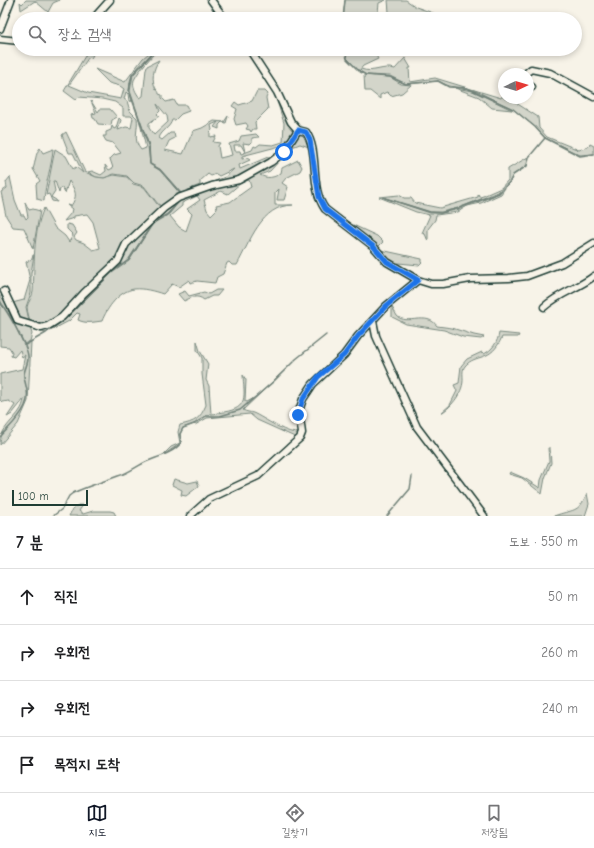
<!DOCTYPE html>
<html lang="ko">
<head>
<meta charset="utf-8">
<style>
	body { margin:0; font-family:"Comic Neue","Poor Story",sans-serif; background:#f6f6f6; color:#202124 }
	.compass { position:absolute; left:498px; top:68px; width:36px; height:36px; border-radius:50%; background:#fff; box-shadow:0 2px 6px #0003; rotate:86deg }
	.scale { position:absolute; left:12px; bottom:10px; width:76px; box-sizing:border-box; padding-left:4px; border:2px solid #1f3d34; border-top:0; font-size:11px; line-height:14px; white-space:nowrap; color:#1f3d34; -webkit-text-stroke:3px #f7f3e8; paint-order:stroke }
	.stop { position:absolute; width:12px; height:12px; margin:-9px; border:3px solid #1a73e8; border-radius:50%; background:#fff }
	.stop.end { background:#1a73e8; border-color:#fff; box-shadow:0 1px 4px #0008 }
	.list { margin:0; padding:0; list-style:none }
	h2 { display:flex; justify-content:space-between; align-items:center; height:52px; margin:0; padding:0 16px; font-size:17px }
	h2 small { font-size:13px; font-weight:400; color:#757577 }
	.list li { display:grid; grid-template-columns:26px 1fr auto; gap:12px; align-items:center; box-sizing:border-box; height:56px; padding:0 16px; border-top:1px solid #e0e0e0 }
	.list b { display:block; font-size:15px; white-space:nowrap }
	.list em { font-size:13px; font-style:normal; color:#757577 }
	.icon { flex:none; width:22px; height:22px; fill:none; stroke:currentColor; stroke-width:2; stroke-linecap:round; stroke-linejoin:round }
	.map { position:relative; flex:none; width:594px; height:516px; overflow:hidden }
	.search { position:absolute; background:#fff; box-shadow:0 2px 6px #0003; left:12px; right:12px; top:12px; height:44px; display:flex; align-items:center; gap:10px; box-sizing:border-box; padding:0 14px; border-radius:22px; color:#757577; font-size:15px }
	.sheet { height:276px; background:#fff }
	nav { display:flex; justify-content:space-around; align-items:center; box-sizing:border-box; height:56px; border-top:1px solid #e0e0e0; background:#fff; font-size:11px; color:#757577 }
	nav a { display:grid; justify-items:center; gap:2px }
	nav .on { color:#111827 }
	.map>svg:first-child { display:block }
	.green { fill:#d3d5ca; stroke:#79897f; fill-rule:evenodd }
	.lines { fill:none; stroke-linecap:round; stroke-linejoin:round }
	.stream { stroke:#6f8077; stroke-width:1.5 }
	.minor-casing { stroke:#1f3d34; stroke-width:9 }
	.minor { stroke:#f7f3e8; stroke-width:6 }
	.route { stroke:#1a73e8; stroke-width:5 }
</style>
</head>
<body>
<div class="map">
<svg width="594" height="516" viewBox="0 0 594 516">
	<rect width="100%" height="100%" fill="#f7f3e8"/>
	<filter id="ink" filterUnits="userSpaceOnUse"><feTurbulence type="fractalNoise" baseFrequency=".025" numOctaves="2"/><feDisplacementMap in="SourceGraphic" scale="8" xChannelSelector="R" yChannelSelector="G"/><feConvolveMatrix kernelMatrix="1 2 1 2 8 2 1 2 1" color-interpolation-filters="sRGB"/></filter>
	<g filter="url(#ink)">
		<g class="green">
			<polygon points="26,0 60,0 53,3 48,12 35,1 21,10 20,2 22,4"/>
			<polygon points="345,0 386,0 379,3 378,12 380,19 343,19"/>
			<polygon points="388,0 406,0 416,7 447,18 397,19 389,12"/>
			<path d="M154 49C156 57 118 73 133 97L131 102 129 101 128 94 126 92 124 99 127 101 130 111 137 118C139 128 132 140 141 150L146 148 138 115 148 146 150 164 160 170 182 196 163 207 158 204 144 186 134 183 127 176 114 174 104 178 96 177 88 172 92 171 101 175 106 171 105 165 109 170 113 168 110 159 114 155 121 153 113 143 106 141 103 136H106V132L111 130 112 126 114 129 116 128 119 118 121 120 118 130 126 127 131 128 133 118 131 116H123V108L115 102 102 99 79 97 76 100 64 91 88 51V53L93 55 91 58 89 57 69 85 88 93 121 99 124 89 120 86 109 83 95 69 125 82 143 58Z"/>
			<path d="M157 49H158C150 59 140 68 134 80 132 86 136 93 140 98L143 96 146 69 147 66 159 60C153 69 151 80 156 89 158 91 159 92 159 94L162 95V98L166 102 174 100 177 105H186L189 111 181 114 175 120H172C170 128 162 130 159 138L162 140 170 133H174L175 138 169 141 165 150 183 154 193 131 202 128 214 121 224 122 228 116 226 123 222 122 219 125V129L214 127 218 122 211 125 212 130 210 132V137L216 136 213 142 220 143 218 146 220 158 232 155 229 144 239 141 241 136 256 134 259 137 252 138V142L250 144 243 143 245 152 241 145H234L235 151H240L241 154 252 150 254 146 256 147 260 144 273 145 283 142 284 123 274 92 297 130 284 152 238 179 183 195 160 169 150 164 149 146 130 91 133 75ZM157 104 167 116 168 122 154 135 149 128V123L159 116 157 114 160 111ZM284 145 275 156 268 157 240 169 239 165 250 160 247 158 242 159V156ZM234 169 225 177 193 190 192 188 200 185V181L208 174 211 176 216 174 219 176Z"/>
			<polygon points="345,49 373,49 378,59 363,66 359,71 347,58"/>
			<path d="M405 58 411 68H409L410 82 435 78 501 98 503 95 504 98 513 101 538 117 539 128 547 137 579 150 588 147 590 144 594 146V154L580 155 545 138 535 127 513 109 474 90 449 86 438 81 406 84 390 76 366 75 359 71 361 69C373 74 383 65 395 69Z"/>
			<polygon points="364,75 390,77 401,84 411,85 402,93 391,96 387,92 380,95 380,99 370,91 365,91"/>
			<polygon points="455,88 473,91 512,110 492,108 479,97"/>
			<polygon points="257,91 265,91 268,94 266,98 268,109 255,122 256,129 253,129 251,132 250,130 246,129 248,126 246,123 236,125 234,119 237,109 232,106 235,102 239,105 252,101"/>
			<polygon points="91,101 98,112 100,109 110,109 117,117 112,120 111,125 98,124 95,119 93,118 92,114 96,113"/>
			<path d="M66 132 85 172 96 177 104 178 114 175 127 177 133 184 144 187 157 204 163 208 133 237 117 261 77 301 48 326 31 325C30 320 27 312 27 307 28 302 32 298 33 292 35 264 32 235 44 208L55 228 65 236 69 242 73 235 67 229V224L72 225 77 233 74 237 76 240 84 243 93 250 100 248 93 222 87 214 74 216V218L64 221 71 213 72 209 67 205 71 206C78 195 76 192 69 181L65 193 62 188 60 189 59 193 55 181H53L55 191 51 197 56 200 57 202 52 201 49 194 46 195 55 149 66 156 73 169 76 167 83 173 73 153H69L62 135Z"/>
			<path d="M303 132 307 136 313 164 311 162 309 147 300 144 292 147 270 171 260 175C267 179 274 178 281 173L282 168 298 160 302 167 300 171 286 178 282 183 288 187 284 200H277L279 189 275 193V205H293C261 205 250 242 237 265H232L229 262 227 263 223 274 217 277 215 283 197 281 190 283 189 280 179 287 172 284 163 294C154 291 143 288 134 289 119 291 107 308 102 321 94 322 86 324 78 320L80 314 77 313 69 321 50 331 68 317 112 273 129 261 153 223 170 213 182 198 221 185 278 159 294 138ZM249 180 251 187 230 202 216 205 217 209 211 215 207 210 204 200 221 191 228 194 241 183ZM197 196 200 200 187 209 192 214 186 231 179 227 170 216 182 206V203Z"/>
			<path d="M40 148 43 153 53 149C52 167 45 182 44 201L37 199 36 184 40 181 33 169C36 161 35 154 40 148Z"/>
			<polygon points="528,157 527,165 513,175 509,182 498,192 459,208 441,212 430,212 382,197 430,213 441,213 460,209 493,196 505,188 501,194 481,203 467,206 458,212 436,215 435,220 428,229 428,241 425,234 422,233 430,215 416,212 379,197 399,195 404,198 411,198 415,203 440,208 478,197 478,194 480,197 483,196 501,188 508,180 508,169"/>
			<polygon points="10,177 15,200 21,215 24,215 26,219 28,217 25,202 29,210 33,209 40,211 33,249 24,228 13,227 6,216 1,192 7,188 6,182"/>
			<polygon points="181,200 167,214 153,222 128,260 112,272 66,317 46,333 37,331 67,314 126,247 174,202"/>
			<polygon points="325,205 351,224 377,236 383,242 376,249 331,212"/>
			<polygon points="381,250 422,259 422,262 419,265 388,262"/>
			<polygon points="33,255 34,255 31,273 31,293 26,307 30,325 18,321 12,303 24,300 30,280 26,262 32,259"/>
			<path d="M216 290H222L217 296H212L204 300C197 294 190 298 184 301L178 294 185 291 189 296 204 292 209 294Z"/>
			<path d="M0 296H3L12 315 30 327 32 334 30 341 24 344C17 334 15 322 9 312 5 306 0 304 0 296Z"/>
			<path d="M0 303 10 315 24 345 31 342 28 401 18 424 0 445C0 423 22 418 24 399L12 414 7 417 15 405 9 401 2 402 0 400V374L22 369 25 355 22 357 20 350 14 357 11 356 12 352 9 347 0 346Z"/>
			<path d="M392 307C394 310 395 313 397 316 407 326 427 311 437 326L452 328 474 335 484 337 481 339 463 337 444 330 406 324 392 317Z"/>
			<path d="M499 333 519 335 518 337H502C491 363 476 353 465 366 462 370 463 374 463 378 464 391 452 407 441 413L450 405 457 391 454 385 459 383 461 366 467 359 482 352 484 354C492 350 498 342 499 333Z"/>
			<path d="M197 341 200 351 208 364 206 380 209 386 211 414C216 414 220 412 224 412 249 408 244 396 243 375L246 380 245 401 247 402 256 397 287 368 243 410C246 412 250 412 253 413 263 417 290 437 300 432L297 438 257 420 250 414 207 418 195 425 194 424 183 428 180 434 181 443 162 456 171 447 180 443 178 432 180 425C195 422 200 419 206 405L202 374V358L197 350Z"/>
			<polygon points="548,448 550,448 551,463 545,478 542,494 522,478 509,474 510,472 524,478 540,488 541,480 549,461"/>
			<polygon points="174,479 188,483 197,481 199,486 186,496 181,495 182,490 172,485"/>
			<path d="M587 493 589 504 585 516H554C572 509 579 514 587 493Z"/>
			<polygon points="78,505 83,505 79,511 83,514 93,511 110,511 114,512 116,516 69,516 72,510"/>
		</g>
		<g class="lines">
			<g class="stream">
				<polyline points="180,19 183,14"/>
				<polyline points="343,19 345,0"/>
				<polyline points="156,49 132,75 129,91 149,146 150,164 160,170 181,194"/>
				<polyline points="345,49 347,59 359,71 366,75 390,77 406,84 438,81 449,87 467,88 513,109 535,127 545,138 580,156 594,154"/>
				<polyline points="385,198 430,212 441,213 459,208 499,193 510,182 513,175 527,166 529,157 545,138"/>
				<path d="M0 302C7 311 27 345 28 356 29 364 23 370 24 377 26 388 30 395 25 406 19 419 9 427 0 437"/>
				<polyline points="25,345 46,333 63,320 112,272 129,260 153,223 167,215 181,199"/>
				<path d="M53 516 62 509 69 496 73 493C88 486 103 482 118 476 129 473 138 465 148 461 160 456 173 453 181 443L180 434 183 428 194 424 206 416H220L240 410 273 382 296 359 326 335"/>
				<polyline points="387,516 410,489 412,476"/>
			</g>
			<defs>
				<g id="minor">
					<polyline points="211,0 225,19"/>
					<polyline points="93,19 110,0"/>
					<polyline points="0,29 11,0"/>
					<polyline points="0,39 19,41"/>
					<path d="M249 49 277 92 291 122 298 130 306 132C320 153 309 187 325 209L373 246 387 262 418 280 431 284H443L470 279 509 278 527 276 562 263 594 243"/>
					<polyline points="525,74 531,69 550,73 594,97"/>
					<polyline points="528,84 532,87"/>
					<polyline points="4,291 18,321 41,328 48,326 62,317 84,293 118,261 126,244 164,208 178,198 212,186 239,180 271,162 284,152 298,130"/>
					<path d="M544 307C559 293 579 288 594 276"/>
					<polyline points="373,321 376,336 417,427 484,516"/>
					<polyline points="190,516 209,499 258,476 300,438 302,433 299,411 303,399 313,384 344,355 358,336 386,306 418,280"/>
				</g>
			</defs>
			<use href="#minor" class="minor-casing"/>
			<use href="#minor" class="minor"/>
		</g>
	</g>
	<g class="lines" filter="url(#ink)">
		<polyline class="route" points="284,152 298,130 306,132 310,140 319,197 325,209 373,246 387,262 418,280 386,306 358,336 344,355 318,377 303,399 298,415"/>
	</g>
</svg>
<svg class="compass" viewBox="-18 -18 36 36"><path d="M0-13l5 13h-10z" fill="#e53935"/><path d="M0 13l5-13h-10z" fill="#757577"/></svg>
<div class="scale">100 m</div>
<div class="stop" style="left:284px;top:152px"></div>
<div class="stop end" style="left:298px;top:415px"></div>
<div class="search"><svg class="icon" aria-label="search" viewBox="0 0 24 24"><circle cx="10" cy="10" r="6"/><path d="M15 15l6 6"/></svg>장소 검색</div>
</div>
<section class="sheet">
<h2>7 분<small>도보 · 550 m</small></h2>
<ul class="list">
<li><svg class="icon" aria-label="ahead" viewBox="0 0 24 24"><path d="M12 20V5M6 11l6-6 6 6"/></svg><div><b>직진</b></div><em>50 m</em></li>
<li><svg class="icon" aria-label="right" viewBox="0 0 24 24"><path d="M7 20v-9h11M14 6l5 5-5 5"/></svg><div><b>우회전</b></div><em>260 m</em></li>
<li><svg class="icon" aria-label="right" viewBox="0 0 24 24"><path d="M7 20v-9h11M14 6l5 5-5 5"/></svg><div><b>우회전</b></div><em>240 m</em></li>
<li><svg class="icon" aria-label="arrive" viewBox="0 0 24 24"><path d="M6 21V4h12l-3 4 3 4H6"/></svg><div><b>목적지 도착</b></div></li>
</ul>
</section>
<nav>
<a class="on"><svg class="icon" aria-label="map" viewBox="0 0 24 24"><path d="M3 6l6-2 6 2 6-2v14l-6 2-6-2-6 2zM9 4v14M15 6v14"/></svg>지도</a>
<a><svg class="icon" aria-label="directions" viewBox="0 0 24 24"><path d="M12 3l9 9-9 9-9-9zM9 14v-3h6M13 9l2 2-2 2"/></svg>길찾기</a>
<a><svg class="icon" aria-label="saved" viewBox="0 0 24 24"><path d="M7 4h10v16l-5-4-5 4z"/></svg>저장됨</a>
</nav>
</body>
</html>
